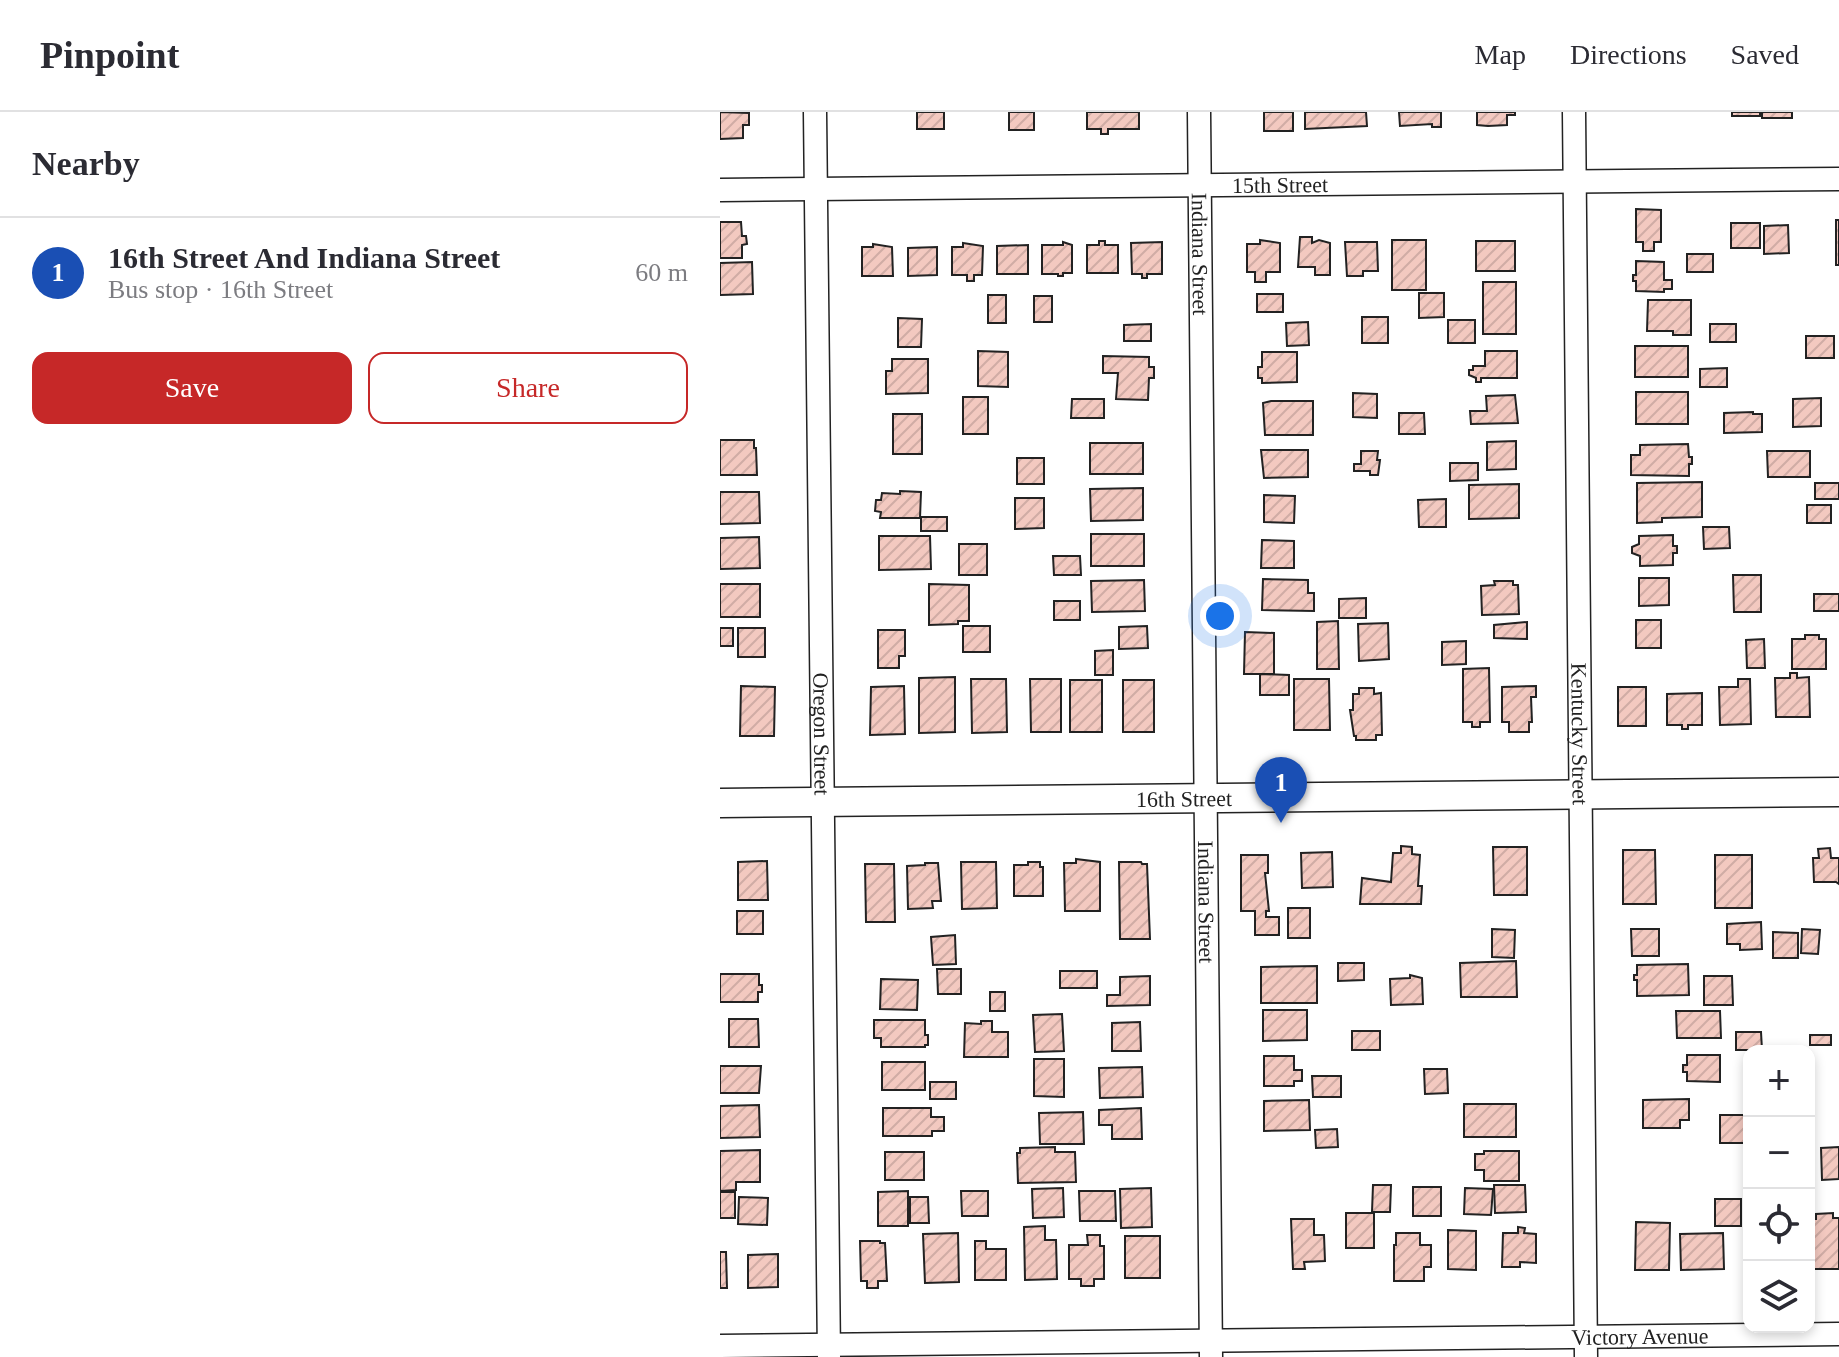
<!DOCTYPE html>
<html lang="en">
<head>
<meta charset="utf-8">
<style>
	body { margin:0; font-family:"Times New Roman",serif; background:#f2f2f3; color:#2b2b33 }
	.controls { position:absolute; right:24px; bottom:24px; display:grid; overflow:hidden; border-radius:16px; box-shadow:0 4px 12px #0003 }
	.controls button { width:72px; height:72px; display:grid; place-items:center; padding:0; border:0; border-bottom:2px solid #e1e1e2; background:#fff; color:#2b2b33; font:40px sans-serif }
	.you { position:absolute; left:500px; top:504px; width:28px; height:28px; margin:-20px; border:6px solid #fff; border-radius:50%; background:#1a73e8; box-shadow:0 0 0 12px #1a73e833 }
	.badge { display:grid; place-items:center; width:52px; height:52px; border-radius:50%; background:#c62828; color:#fff; font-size:26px; font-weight:700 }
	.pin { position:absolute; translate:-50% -66px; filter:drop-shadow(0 2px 4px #0008) }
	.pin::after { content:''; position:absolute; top:42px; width:28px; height:24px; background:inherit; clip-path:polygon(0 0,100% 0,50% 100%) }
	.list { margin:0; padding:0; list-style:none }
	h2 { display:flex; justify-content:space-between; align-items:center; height:104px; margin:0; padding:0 32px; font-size:34px }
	h2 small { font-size:26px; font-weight:400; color:#7c7c81 }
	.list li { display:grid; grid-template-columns:52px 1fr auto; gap:24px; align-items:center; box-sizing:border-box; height:112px; padding:0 32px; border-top:2px solid #e1e1e2 }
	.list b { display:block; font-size:30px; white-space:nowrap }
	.list p { margin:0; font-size:26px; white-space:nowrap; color:#7c7c81 }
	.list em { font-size:26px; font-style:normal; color:#7c7c81 }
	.actions { display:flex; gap:16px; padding:24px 32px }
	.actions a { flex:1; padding:18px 0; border:2px solid #c62828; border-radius:16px; text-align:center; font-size:28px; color:#c62828 }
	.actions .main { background:#c62828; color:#fff }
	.icon { flex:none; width:44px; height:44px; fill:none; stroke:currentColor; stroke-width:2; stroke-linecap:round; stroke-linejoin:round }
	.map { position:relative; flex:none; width:1119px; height:1245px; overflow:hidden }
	header { display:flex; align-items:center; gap:48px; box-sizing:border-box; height:112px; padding:0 40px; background:#fff; border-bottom:2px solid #e1e1e2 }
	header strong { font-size:38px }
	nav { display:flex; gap:44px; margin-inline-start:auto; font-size:28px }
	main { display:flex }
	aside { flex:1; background:#fff }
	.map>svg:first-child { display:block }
	.building { fill:url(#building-hatch); stroke:#222; stroke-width:2 }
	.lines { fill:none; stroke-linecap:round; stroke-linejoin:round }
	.minor-casing { stroke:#222; stroke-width:25 }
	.tertiary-casing { stroke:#222; stroke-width:31 }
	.minor { stroke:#fff; stroke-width:22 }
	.tertiary { stroke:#fff; stroke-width:28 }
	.labels { text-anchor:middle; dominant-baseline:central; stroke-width:6; stroke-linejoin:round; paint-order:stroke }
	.street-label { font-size:22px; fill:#222; stroke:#fff }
</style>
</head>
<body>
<header>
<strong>Pinpoint</strong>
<nav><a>Map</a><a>Directions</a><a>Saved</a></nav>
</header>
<main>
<aside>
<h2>Nearby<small></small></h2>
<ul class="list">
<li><span class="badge" style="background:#1a4fb4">1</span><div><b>16th Street And Indiana Street</b><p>Bus stop · 16th Street</p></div><em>60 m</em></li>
</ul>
<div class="actions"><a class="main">Save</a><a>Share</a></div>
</aside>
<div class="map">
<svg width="1119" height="1245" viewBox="0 0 1119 1245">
	<defs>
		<pattern id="building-hatch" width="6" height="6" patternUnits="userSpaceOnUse" patternTransform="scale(2)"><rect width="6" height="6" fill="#f3c9c0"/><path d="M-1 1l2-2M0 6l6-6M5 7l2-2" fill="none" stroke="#d0aca5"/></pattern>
	</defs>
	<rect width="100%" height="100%" fill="#fff"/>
	<g class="building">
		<polygon points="0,0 29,1 29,13 23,13 23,26 0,27"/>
		<rect x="197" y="0" width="27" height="17"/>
		<rect x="289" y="0" width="25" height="18"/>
		<polygon points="367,0 419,0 419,17 388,17 388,22 381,22 381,17 367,17"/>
		<rect x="544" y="0" width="29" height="19"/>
		<polygon points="585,0 646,0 647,14 585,17"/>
		<polygon points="679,0 721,0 721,15 712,15 712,12 680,14"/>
		<polygon points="757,0 795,0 795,3 787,3 787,13 768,14 757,13"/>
		<rect x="1012" y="0" width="28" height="4"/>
		<rect x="1042" y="0" width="30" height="6"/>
		<polygon points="916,97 941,98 941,130 934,130 934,139 923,139 923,130 916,130"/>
		<rect x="1116" y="108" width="3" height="45"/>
		<polygon points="0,110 21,110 22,124 26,124 27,132 22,133 22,146 0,146"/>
		<rect x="1011" y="111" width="29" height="25"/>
		<polygon points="1068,113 1069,141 1044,142 1044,114"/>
		<polygon points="580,125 592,125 592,131 599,128 610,131 610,163 595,163 595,155 578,155"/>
		<polygon points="540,128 560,131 560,160 546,160 546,170 535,170 535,160 527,160 527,132 540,132"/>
		<rect x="672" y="128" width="34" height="50"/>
		<polygon points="379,129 385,129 385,133 398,133 398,161 367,161 367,133 379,133"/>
		<rect x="756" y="129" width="39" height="30"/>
		<polygon points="343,130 352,133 352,161 343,161 343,164 338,164 338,162 322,162 322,133 343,133"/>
		<polygon points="442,130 442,162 427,162 427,166 422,166 422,162 412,162 411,131"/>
		<polygon points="625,130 657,130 658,159 643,159 643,164 627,164"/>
		<polygon points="243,131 263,134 262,163 254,163 254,169 247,169 247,163 232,163 232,135 243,135"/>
		<polygon points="153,132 172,135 173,164 142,164 142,135 153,135"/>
		<polygon points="308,133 308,162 277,162 277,134"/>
		<polygon points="217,135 217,163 188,164 188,136"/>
		<rect x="967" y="142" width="26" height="18"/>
		<polygon points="916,149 944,150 944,168 952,168 952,177 944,177 944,180 916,179 916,169 913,169 913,163 916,163"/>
		<polygon points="32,150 33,182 0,183 0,151"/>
		<rect x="763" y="170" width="33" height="52"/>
		<polygon points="699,181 724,181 724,205 699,206"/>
		<rect x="537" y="182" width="26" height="18"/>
		<rect x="268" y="183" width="18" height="28"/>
		<rect x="314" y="184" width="18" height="26"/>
		<polygon points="928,188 971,188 971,223 953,223 953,219 927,219"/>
		<rect x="642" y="205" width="26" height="26"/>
		<polygon points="178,206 202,207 201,235 178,235"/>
		<rect x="728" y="208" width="27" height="23"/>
		<polygon points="588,210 589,233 567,234 566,211"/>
		<polygon points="431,212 431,229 404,229 404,213"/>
		<rect x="990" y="212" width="26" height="18"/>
		<rect x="1086" y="224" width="28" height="22"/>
		<rect x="915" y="234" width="53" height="31"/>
		<polygon points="258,239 288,240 288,275 258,274"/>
		<polygon points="765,239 797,239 797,266 761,266 761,270 756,270 756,266 749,263 749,258 753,258 753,254 765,254"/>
		<polygon points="542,240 577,240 577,270 542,271 542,266 538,266 538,255 542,255"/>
		<polygon points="383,244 429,245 429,255 434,255 434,266 429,266 428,288 396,287 398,261 383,261"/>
		<polygon points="172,247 208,247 208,281 166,282 166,259 172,259"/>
		<polygon points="1007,256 1007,275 980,275 980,257"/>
		<rect x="916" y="280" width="52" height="32"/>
		<polygon points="633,281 657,282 657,306 633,305"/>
		<polygon points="795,283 798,311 751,312 750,299 767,299 766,284"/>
		<rect x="243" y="285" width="25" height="37"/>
		<polygon points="1101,286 1101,314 1073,315 1073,287"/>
		<polygon points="352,287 384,287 384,306 351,306"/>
		<polygon points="551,289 593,289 593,323 545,323 543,291"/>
		<polygon points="1033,300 1033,302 1042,302 1042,320 1004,321 1004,301"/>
		<polygon points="679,301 704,301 705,322 679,322"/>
		<rect x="173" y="302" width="29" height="40"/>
		<polygon points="0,328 34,328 34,336 36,336 37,363 0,363"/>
		<polygon points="796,329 796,357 767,358 767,330"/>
		<rect x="370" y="331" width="53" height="31"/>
		<polygon points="968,332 969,345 972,345 972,352 969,352 969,364 911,363 911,343 920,343 920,333"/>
		<polygon points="541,338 588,338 588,365 544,366"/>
		<polygon points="641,339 658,339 657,348 660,348 658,363 650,363 650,359 634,359 634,352 641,352"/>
		<polygon points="1047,339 1090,339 1090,365 1048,365"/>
		<rect x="297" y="346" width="27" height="26"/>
		<polygon points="730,351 758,351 758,368 730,369"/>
		<polygon points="982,370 982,405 942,406 942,410 917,411 917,371"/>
		<rect x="1095" y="371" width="24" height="16"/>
		<polygon points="799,372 799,406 749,407 749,373"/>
		<polygon points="423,376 423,408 371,409 370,377"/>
		<polygon points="180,379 201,380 200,406 160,406 161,400 155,399 156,388 161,388 162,381 180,382"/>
		<polygon points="0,380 39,380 40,411 0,412"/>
		<polygon points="544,383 575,384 574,411 544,410"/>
		<polygon points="295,386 324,386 324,416 295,417"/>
		<polygon points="726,387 726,415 699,415 698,388"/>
		<rect x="1087" y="393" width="24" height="18"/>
		<rect x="201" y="405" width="26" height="14"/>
		<polygon points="983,415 1009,415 1010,436 984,437"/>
		<rect x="371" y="422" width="53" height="32"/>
		<polygon points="953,423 953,434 957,434 957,441 953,441 953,453 920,454 920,444 912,441 912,435 919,432 919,424"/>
		<polygon points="159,424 210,424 211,457 159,458"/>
		<polygon points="39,425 40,456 0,457 0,426"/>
		<polygon points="542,428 574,429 574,456 541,456"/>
		<rect x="239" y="432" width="28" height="31"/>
		<polygon points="333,444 360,444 361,463 334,463"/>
		<polygon points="1013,463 1041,463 1041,500 1014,500"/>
		<polygon points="919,466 949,466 949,493 919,494"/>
		<polygon points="543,467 588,468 588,481 594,481 594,499 542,498"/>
		<polygon points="424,468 425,499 372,500 371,469"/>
		<polygon points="774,469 793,469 793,473 798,473 799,502 762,503 761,474 775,473"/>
		<rect x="0" y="472" width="40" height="33"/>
		<polygon points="209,472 249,473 249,509 238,509 238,512 209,513"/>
		<rect x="1094" y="482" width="25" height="17"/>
		<polygon points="646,486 646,506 619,506 619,487"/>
		<rect x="334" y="489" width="26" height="19"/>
		<rect x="916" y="508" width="25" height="28"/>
		<polygon points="618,509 619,557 597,557 597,510"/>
		<polygon points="807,510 807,527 774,526 774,513"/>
		<polygon points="668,511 669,547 639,549 638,512"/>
		<rect x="243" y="514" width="27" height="26"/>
		<polygon points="427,514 428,536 399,537 399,515"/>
		<rect x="0" y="516" width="13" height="18"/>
		<rect x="18" y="516" width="27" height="29"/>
		<polygon points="158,518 185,518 185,544 179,544 179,556 158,556"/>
		<polygon points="525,520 554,521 554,562 524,562"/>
		<polygon points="1085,523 1099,523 1099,527 1106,527 1106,557 1072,557 1072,527 1085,527"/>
		<polygon points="1044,527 1045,556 1027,556 1026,528"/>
		<polygon points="746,529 746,552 722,553 722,530"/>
		<polygon points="393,538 393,563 375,563 375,539"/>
		<polygon points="769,556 770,610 760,610 760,615 752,615 752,610 743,610 743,557"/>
		<polygon points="1070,561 1077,561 1077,566 1089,565 1090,605 1056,605 1055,566 1070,566"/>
		<polygon points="540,562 569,563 569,583 540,583"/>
		<polygon points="235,565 235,620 199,621 199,566"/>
		<polygon points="251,567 286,567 287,620 252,621"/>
		<polygon points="310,567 341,567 341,620 311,620"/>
		<polygon points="574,567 609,567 610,618 574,618"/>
		<polygon points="1018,567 1030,567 1031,612 1000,613 999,575 1018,575"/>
		<rect x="350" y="568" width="32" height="52"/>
		<rect x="403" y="568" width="31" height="52"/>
		<polygon points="21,574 55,575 54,624 20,624"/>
		<polygon points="184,574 185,622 150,623 151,575"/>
		<polygon points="816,574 816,585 811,585 812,610 809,610 809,620 789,620 789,610 782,610 782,575"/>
		<rect x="898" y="575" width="28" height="39"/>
		<polygon points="639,576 654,576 654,582 661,581 662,623 656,623 656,628 636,628 636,624 634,624 630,598 633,598 633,582 639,582"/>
		<polygon points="982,581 982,613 968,613 968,617 962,617 962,613 947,613 947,582"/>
		<polygon points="681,734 692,735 692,742 700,743 698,774 702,774 701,792 640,792 642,766 671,770 673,741 681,741"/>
		<polygon points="773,735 807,735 807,783 774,783"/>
		<polygon points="1110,736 1111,746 1119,746 1119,772 1116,770 1094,770 1093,746 1099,746 1098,737"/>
		<polygon points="903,738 935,738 936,792 903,792"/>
		<polygon points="612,740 613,775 582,776 581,741"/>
		<polygon points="521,743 548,743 548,761 545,761 549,799 546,799 546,805 559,805 559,823 535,823 535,799 521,799"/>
		<rect x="995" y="743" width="37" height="53"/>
		<polygon points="356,747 380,750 380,799 345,799 344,751 356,751"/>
		<polygon points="47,749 48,788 18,788 18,750"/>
		<polygon points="241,750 276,750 277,796 242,797"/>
		<polygon points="308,750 320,750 320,755 323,755 323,784 294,784 294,753 308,753"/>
		<polygon points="399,750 421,750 422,752 427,752 430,827 400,827"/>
		<polygon points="205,751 218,751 221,789 212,789 213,796 188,797 187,754 205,753"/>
		<polygon points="145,752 174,752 175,810 146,810"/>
		<rect x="568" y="796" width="22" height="30"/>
		<rect x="17" y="799" width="26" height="23"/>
		<polygon points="1041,810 1042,837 1020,838 1020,832 1007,832 1007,812"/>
		<polygon points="772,817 795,818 794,846 772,845"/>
		<polygon points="911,817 939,817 939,844 912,844"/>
		<polygon points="1082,817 1100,818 1098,842 1081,841"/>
		<polygon points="1053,820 1078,821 1078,846 1053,846"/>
		<polygon points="235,823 236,852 213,853 211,825"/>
		<polygon points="796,849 797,885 741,885 740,851"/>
		<polygon points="618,851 644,851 644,868 618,869"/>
		<polygon points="968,852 969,883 917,884 917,868 914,868 914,863 917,863 917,853"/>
		<polygon points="597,854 597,891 541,891 541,855"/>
		<polygon points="217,857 241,857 241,882 218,882"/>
		<rect x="340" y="859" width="37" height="17"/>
		<polygon points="0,862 39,862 39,873 42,873 42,880 38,880 38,890 0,890"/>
		<polygon points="690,863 702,866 703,892 671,893 670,867 690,866"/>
		<polygon points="430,864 430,893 387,894 387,883 400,883 400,865"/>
		<polygon points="984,864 1012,864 1013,893 984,893"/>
		<polygon points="161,867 198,868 197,898 160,897"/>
		<rect x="270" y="880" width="15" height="19"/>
		<polygon points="543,898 587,898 587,928 543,929"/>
		<polygon points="956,899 1000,899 1001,926 957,926"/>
		<polygon points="342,902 344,939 315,940 313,903"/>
		<polygon points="9,907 38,907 39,935 9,935"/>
		<polygon points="154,908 205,908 205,923 208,923 208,933 205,933 205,935 161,935 161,926 154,926"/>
		<polygon points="261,909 272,909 272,920 288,920 288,945 244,945 245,911 261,912"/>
		<polygon points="420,910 421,939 392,939 392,911"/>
		<rect x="632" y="919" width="28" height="19"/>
		<polygon points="1016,920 1041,920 1042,938 1016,938"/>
		<rect x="1090" y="923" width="21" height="10"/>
		<polygon points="967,943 1000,943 1000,970 967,969 967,960 963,960 963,953 967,953"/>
		<polygon points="544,944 574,944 574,958 582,958 582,969 574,969 574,974 544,974"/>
		<polygon points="314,947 344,947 344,985 314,984"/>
		<rect x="162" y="950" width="43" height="28"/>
		<polygon points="0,954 41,954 39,981 0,981"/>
		<polygon points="422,955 423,985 380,986 379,956"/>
		<polygon points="704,957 727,957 728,981 705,982"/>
		<polygon points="592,964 621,964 621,985 593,985"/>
		<rect x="210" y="970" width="26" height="17"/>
		<polygon points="969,987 969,1008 960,1008 960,1016 923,1016 923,988"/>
		<polygon points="589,988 590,1018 544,1019 544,989"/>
		<rect x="744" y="992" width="52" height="33"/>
		<polygon points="39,993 40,1025 0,1026 0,994"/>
		<polygon points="163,996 211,996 211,1005 224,1005 224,1019 212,1019 212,1024 163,1024"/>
		<polygon points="421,996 422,1027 392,1027 392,1013 379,1013 379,998"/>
		<polygon points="363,1000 364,1032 320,1032 319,1001"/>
		<rect x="1000" y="1003" width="29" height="28"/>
		<polygon points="617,1017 618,1035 596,1036 595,1018"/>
		<polygon points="335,1035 335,1040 355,1040 356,1070 298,1071 297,1041 300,1041 300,1036"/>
		<polygon points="1119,1035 1119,1067 1102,1068 1101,1036"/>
		<polygon points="40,1038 40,1070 16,1070 16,1078 0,1079 0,1039"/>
		<polygon points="764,1039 799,1039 799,1069 764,1069 764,1058 755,1058 755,1042 764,1042"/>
		<rect x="165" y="1040" width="39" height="28"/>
		<polygon points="653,1073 671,1073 670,1100 652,1100"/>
		<polygon points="774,1073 805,1073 806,1100 775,1101"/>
		<rect x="693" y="1075" width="28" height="29"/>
		<polygon points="343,1076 344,1105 313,1106 312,1077"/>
		<polygon points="431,1076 432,1115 401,1116 400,1077"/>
		<polygon points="745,1076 773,1077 771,1103 744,1102"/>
		<polygon points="188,1079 188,1114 158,1114 158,1080"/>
		<polygon points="241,1079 268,1079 268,1104 242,1104"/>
		<polygon points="359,1079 395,1079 396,1109 360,1109"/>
		<rect x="0" y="1080" width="15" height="26"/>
		<polygon points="19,1085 48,1086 47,1113 18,1112"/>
		<polygon points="190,1085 208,1085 209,1111 190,1111"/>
		<rect x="995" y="1087" width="26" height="27"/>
		<rect x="626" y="1101" width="28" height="35"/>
		<polygon points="1113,1101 1113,1106 1119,1106 1119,1157 1092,1157 1092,1107 1096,1107 1096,1102"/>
		<polygon points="571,1107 594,1107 594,1123 604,1123 605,1149 584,1150 585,1157 573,1157"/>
		<polygon points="916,1110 950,1111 949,1158 915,1158"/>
		<polygon points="325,1114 325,1128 336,1128 337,1167 305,1168 304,1115"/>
		<polygon points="798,1115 805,1116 804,1121 816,1122 816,1151 800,1150 800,1155 782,1155 783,1121 798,1121"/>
		<polygon points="728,1118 756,1119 756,1158 728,1157"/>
		<polygon points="238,1121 239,1170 205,1171 203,1122"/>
		<polygon points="676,1121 700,1121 700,1133 711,1133 711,1155 704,1155 704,1169 674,1169 674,1133 676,1133"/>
		<polygon points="1003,1121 1004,1157 961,1158 960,1122"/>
		<polygon points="367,1123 380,1123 380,1134 384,1134 384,1167 374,1167 374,1174 361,1174 361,1167 349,1167 349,1133 368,1133"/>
		<rect x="405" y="1124" width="35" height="42"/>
		<polygon points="140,1129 160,1129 160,1131 165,1131 167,1169 158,1169 158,1176 147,1176 147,1169 141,1169"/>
		<polygon points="255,1129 266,1129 266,1137 286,1137 286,1168 255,1168"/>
		<polygon points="0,1140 6,1140 7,1176 0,1176"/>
		<polygon points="58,1142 58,1175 28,1176 28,1143"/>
	</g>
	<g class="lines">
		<defs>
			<g id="minor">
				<path id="s1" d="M95 0 109 1245"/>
				<path id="s2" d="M479 0 491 1245"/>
				<path id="s3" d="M854 0 866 1245"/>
				<path id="s4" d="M0 78 1119 67"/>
				<path id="s5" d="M0 1234 1119 1222"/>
			</g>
			<g id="tertiary">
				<path id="s6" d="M0 691 1119 680"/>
			</g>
		</defs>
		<use href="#minor" class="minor-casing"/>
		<use href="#tertiary" class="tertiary-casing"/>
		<use href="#minor" class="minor"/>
		<use href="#tertiary" class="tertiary"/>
	</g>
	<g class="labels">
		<g class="street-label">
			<text stroke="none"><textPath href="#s4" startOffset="560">15th Street</textPath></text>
			<text stroke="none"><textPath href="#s2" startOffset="142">Indiana Street</textPath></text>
			<text stroke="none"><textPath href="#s1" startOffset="622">Oregon Street</textPath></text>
			<text stroke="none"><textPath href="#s3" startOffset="622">Kentucky Street</textPath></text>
			<text stroke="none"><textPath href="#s6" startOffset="464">16th Street</textPath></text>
			<text stroke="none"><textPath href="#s2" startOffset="790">Indiana Street</textPath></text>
			<text stroke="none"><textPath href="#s5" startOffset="920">Victory Avenue</textPath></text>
		</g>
	</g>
</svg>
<div class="controls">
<button>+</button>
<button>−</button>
<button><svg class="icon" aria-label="locate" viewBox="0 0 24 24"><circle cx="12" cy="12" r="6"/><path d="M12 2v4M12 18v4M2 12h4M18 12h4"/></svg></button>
<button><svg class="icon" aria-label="layers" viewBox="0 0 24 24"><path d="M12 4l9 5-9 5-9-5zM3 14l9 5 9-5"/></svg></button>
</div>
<div class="you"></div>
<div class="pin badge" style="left:561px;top:711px;background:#1a4fb4">1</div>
</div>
</main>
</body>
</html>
